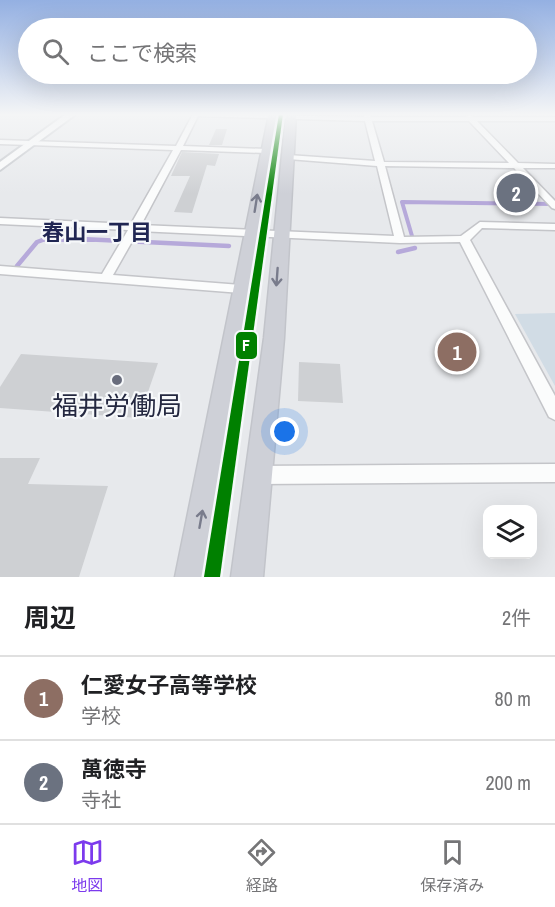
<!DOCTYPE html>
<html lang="ja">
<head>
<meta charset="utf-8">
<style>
	body { margin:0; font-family:"Archivo Narrow","Noto Sans JP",sans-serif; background:#f6f6f6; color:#202124 }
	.controls { position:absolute; right:18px; bottom:18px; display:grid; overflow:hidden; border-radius:12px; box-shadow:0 6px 24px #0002 }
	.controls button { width:54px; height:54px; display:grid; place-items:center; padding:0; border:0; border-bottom:2px solid #e0e0e0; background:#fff; color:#202124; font:30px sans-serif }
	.you { position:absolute; left:285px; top:432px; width:21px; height:21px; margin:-15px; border:4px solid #fff; border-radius:50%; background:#1a73e8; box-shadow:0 0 0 9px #1a73e833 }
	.badge { display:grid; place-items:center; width:39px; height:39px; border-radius:50%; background:#7c3aed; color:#fff; font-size:20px; font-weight:700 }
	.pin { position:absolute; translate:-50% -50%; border:3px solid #fff; box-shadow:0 2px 6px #0006 }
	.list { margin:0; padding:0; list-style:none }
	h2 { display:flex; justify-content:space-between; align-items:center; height:78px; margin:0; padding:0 24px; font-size:26px }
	h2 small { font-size:20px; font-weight:400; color:#757577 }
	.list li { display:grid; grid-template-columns:39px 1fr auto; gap:18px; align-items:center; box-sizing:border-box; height:84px; padding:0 24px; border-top:2px solid #e0e0e0 }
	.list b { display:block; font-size:22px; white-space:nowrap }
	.list p { margin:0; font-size:20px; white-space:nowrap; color:#757577 }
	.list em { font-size:20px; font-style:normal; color:#757577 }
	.icon { flex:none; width:33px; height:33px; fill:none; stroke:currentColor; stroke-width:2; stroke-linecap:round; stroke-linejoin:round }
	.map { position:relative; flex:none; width:555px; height:577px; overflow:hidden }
	.search { position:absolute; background:#fff; box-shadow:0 6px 24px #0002; left:18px; right:18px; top:18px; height:66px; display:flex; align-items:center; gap:15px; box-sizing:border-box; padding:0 21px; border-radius:33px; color:#757577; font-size:22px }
	.sheet { height:246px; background:#fff }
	nav { display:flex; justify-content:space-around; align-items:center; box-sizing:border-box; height:84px; border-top:2px solid #e0e0e0; background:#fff; font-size:16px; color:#757577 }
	nav a { display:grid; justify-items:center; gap:3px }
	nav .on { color:#7c3aed }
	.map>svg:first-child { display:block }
	.green { fill:#d1dce5 }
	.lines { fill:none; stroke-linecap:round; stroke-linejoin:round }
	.stream-far1 { stroke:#b6a9da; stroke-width:4 }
	.stream { stroke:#b6a9da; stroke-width:4.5 }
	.building { fill:#ced0d3 }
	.street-casing { stroke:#c4c5c9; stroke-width:3 }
	.secondary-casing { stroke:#c2c5ca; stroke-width:4 }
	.primary-casing { stroke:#c2c4ca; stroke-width:3 }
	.street { fill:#fbfcfc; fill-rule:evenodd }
	.secondary { fill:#fbfcfc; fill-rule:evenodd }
	.primary { fill:#ced0d7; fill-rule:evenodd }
	.rail-1-casing { stroke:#f6f8fa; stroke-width:5 }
	.rail-1 { fill:#008000; fill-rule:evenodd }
	.oneway { stroke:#797c8c }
	.poi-dot { fill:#686c7c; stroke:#f6f8fa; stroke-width:2 }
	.labels { text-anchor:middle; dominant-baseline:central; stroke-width:4.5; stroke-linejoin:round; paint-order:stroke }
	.neighbourhood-label { font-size:22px; font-weight:bold; fill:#202653; stroke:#f6f8fa }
	.near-poi-label { font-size:26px; fill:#242840; stroke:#f6f8fa }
	.line-badge { stroke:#f6f8fa; stroke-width:2 }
	.badge-label { font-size:16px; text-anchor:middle; font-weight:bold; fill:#fff }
</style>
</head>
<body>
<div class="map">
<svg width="555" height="577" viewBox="0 0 555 577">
	<rect width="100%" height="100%" fill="#e7e9ec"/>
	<polygon class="green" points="555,313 555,386 515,314"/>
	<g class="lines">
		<g class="stream-far1">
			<polyline points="412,236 402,202 555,204"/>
			<polyline points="43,240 94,240"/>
		</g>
		<g class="stream">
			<polyline points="60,238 229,246"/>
			<polyline points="398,252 415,248"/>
			<polyline points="17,266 37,242 48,238"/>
		</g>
	</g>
	<g class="building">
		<polygon points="216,129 227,129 222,145 209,145"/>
		<polygon points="182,152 219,154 215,166 207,165 192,213 174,212 190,176 171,176"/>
		<polygon points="21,354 158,363 139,418 0,408 0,387"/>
		<polygon points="299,362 340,364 343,403 298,401"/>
		<polygon points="0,458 40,458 28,484 108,486 79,577 0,577"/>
	</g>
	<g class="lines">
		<defs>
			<g id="street">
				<path d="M193 114 364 117V114H370L371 117H466L469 115 473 117H555V121H477L518 163 555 164V168H523L555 201V209L552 208 514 168 385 166 404 237 461 236 480 222 555 224V230L482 228 470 240 555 396V420L549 417 460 242 400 243 138 231 113 275 241 285 247 289 241 293 0 274V266L102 274 128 230 0 224V218L131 224 173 150 0 144V140L176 146ZM198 116 365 121 375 161 288 155 284 157 288 159 377 166 394 236 141 225 181 150 266 153 270 151 266 149 183 146ZM372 121H469L509 163 384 162Z"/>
				<polygon points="555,464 555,482 257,484 251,481 248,475 251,469 257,466"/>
			</g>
			<polygon id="secondary" points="66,114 76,114 0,170 0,162"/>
			<g id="primary">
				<polygon points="269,114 279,114 207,577 175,577"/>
				<polygon points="286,114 296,114 284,338 263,577 231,577 264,338"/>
			</g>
		</defs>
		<use href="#street" class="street-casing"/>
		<use href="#secondary" class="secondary-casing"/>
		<use href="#primary" class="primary-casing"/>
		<use href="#street" class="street"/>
		<use href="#secondary" class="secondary"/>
		<use href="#primary" class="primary"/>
		<defs>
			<polygon id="rail-1" points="279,114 283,114 220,577 204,577"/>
		</defs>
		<use href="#rail-1" class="rail-1-casing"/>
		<use href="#rail-1" class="rail-1"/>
	</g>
	<defs><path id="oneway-shaft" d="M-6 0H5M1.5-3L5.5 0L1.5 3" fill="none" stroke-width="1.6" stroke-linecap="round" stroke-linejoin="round" transform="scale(1.5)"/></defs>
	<g class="oneway">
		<use href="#oneway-shaft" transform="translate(256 203) rotate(-81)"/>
		<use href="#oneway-shaft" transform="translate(277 277) rotate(94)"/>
		<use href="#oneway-shaft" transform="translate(201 519) rotate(-80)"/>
	</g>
	<linearGradient id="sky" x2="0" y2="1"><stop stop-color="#94b0e2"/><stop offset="0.59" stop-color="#f4f5f6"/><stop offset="1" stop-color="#f4f5f6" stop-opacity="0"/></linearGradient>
	<rect width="555" height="194" fill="url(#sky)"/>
	<circle class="poi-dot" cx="117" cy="380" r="6"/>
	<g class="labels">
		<g class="neighbourhood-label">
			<text x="97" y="232">春山一丁目</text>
		</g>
		<g class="near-poi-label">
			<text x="117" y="405">福井労働局</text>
		</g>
	</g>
	<rect class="line-badge" x="235" y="331" width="23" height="29" rx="6" fill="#008000"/>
	<g class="badge-label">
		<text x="246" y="351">F</text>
	</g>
</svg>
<div class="controls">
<button><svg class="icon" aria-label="layers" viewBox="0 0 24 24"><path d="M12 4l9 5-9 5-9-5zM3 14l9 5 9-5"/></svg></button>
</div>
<div class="you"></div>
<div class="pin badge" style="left:457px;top:352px;background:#8d6e63">1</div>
<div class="pin badge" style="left:516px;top:193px;background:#6b7280">2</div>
<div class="search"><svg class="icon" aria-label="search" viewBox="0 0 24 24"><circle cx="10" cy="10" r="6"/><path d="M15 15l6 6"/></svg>ここで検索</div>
</div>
<section class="sheet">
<h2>周辺<small>2件</small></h2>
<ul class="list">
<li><span class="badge" style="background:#8d6e63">1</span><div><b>仁愛女子高等学校</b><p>学校</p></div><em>80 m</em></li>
<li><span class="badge" style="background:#6b7280">2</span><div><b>萬徳寺</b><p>寺社</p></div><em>200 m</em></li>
</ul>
</section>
<nav>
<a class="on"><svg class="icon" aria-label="map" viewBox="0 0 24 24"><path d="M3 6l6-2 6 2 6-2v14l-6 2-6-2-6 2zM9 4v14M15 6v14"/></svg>地図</a>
<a><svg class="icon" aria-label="directions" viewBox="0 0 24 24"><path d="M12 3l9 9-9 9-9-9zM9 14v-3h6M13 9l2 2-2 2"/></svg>経路</a>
<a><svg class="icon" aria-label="saved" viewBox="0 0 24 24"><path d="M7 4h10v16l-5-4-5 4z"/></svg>保存済み</a>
</nav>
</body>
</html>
